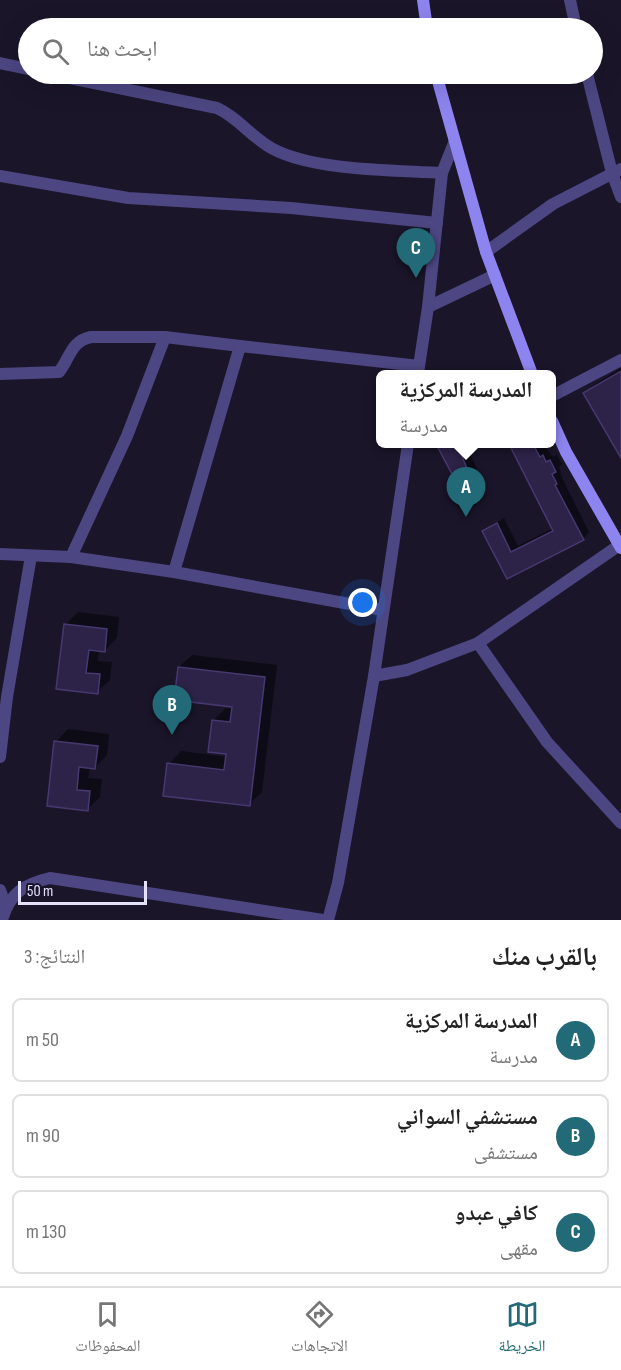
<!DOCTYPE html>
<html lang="ar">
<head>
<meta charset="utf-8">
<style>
	body { margin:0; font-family:"Sofia Sans Condensed","Noto Naskh Arabic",sans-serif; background:#f2f2f2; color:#222; direction:rtl }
	.scale { position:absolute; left:18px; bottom:15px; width:129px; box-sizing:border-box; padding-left:6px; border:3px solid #e6e1fb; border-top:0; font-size:16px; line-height:21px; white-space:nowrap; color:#e6e1fb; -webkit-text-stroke:4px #1a1529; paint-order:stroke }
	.you { position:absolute; left:363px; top:603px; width:21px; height:21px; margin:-15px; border:4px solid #fff; border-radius:50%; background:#1a73e8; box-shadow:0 0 0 9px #1a73e833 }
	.badge { display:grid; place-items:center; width:39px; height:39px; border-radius:50%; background:#236a79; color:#fff; font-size:20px; font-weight:700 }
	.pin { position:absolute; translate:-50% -50px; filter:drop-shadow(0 2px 3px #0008) }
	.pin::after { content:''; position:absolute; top:32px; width:21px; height:18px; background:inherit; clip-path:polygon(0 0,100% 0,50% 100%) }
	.popup { position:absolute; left:376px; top:370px; width:180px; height:78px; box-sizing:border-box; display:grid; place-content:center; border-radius:9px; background:#fff; filter:drop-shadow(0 2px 4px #0005); font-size:20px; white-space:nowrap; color:#767676 }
	.popup b { font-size:22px; color:#222 }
	.popup::after { content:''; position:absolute; left:50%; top:100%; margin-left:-12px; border:12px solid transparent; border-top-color:#fff }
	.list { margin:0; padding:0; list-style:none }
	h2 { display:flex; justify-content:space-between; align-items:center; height:78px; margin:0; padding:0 24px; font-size:26px }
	h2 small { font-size:20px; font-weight:400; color:#767676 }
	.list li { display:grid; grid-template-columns:39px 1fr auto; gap:18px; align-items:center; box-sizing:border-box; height:84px; margin:0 12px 12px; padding:0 12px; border:2px solid #e0e0e0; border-radius:9px }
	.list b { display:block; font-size:22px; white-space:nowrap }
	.list p { margin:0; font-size:20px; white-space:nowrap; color:#767676 }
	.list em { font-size:20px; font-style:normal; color:#767676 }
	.icon { flex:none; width:33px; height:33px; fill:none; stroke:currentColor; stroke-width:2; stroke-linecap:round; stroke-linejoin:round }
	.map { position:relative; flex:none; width:621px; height:920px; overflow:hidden; direction:ltr }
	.search { position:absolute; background:#fff; box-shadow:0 6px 24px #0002; left:18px; right:18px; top:18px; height:66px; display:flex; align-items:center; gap:15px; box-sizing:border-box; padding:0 21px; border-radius:33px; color:#767676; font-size:22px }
	.sheet { height:366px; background:#fff }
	nav { display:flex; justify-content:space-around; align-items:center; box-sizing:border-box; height:84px; border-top:2px solid #e0e0e0; background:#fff; font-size:16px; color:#767676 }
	nav a { display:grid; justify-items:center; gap:3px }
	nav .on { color:#236a79 }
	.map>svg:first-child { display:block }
	.shadow { fill:#0007 }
	.building { fill:#2d2348; stroke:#473871; stroke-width:1.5 }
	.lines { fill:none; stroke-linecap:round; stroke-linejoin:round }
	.street { stroke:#4c4682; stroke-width:12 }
	.secondary { stroke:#8e84ef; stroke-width:12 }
</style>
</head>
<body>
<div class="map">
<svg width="621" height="920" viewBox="0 0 621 920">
	<rect width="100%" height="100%" fill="#1a1529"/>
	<g class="shadow">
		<polygon points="621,368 621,455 585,393 594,385"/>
		<polygon points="438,444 473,444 467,447 479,474 460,487"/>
		<polygon points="511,444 543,444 553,457 557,455 562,464 559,467 562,478 589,532 583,539 508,577 484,531 504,518 518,546 554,528"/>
		<polygon points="78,612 119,617 117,638 104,651 99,650 98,661 112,662 110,680 97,692 58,688 65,625"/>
		<polygon points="192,655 277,665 262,792 249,804 169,764 181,751 227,757 213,721 226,708 234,709 234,705 179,667"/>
		<polygon points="68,729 109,734 107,755 95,767 90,767 88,778 102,779 100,797 88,809 48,805 56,742"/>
	</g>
	<g class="building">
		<polygon points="621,371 621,458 583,393"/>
		<polygon points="436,444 477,444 460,452 473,482 460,489"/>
		<polygon points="509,444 533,444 540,457 543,455 546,462 550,460 556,472 552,474 557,484 555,485 584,540 507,579 482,531 497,523 511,552 553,531"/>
		<polygon points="64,624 107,629 105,652 89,650 86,673 100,674 98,694 56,689"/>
		<polygon points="178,667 265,677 250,806 163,796 167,763 224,770 226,754 208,752 212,720 230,722 232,707 174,700"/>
		<polygon points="54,741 98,746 95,769 79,767 77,790 90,791 88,811 47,806"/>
	</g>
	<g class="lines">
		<g class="street">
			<polyline points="570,0 576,28"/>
			<polyline points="0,63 28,69"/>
			<path d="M50 74 217 108C239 118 252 138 273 149 315 171 394 170 442 173"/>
			<polyline points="587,74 612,173 621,197"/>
			<polyline points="0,176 128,198 291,208 437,223"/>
			<polyline points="486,252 553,204 621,169"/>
			<polyline points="428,307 495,275"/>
			<polyline points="418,373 428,307 442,173 454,143"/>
			<path d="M0 374 59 372C70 358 71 341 91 337H165L240 346"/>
			<polyline points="552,396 621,360"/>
			<polyline points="0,554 71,557 174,572 383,610"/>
			<polyline points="71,557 127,436 165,337"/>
			<polyline points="174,572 240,346 419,366"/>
			<polyline points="478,643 547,742 621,823"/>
			<polyline points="374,676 407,670 478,643 621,544"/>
			<polyline points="0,757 7,697 31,556"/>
			<polyline points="0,890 6,906"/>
			<path d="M2 920C10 893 24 884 50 878L323 920"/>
			<polyline points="328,920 338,883 374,676 408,444"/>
		</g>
		<g class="secondary">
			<polyline points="423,0 427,28"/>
			<polyline points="436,74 486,252 532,374"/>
			<polyline points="552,421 566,452 621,548"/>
		</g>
	</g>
</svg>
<div class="scale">50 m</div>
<div class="you"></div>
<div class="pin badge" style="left:466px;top:517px">A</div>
<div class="popup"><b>المدرسة المركزية</b>مدرسة</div>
<div class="pin badge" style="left:172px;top:735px">B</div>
<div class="pin badge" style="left:416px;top:278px">C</div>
<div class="search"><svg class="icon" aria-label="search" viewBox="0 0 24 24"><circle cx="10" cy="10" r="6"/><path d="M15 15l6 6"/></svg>ابحث هنا</div>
</div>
<section class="sheet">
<h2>بالقرب منك<small>النتائج: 3</small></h2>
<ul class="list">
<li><span class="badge">A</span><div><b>المدرسة المركزية</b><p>مدرسة</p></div><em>50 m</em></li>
<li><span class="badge">B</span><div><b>مستشفي السواني</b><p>مستشفى</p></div><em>90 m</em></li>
<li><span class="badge">C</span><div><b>كافي عبدو</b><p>مقهى</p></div><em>130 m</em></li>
</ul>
</section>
<nav>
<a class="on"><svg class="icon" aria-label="map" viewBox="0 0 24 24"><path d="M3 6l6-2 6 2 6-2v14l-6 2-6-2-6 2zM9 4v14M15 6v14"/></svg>الخريطة</a>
<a><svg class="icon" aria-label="directions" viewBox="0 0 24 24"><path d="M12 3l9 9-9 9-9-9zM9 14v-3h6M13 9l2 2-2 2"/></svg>الاتجاهات</a>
<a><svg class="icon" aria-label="saved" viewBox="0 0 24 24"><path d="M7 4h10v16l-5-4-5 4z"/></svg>المحفوظات</a>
</nav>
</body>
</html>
